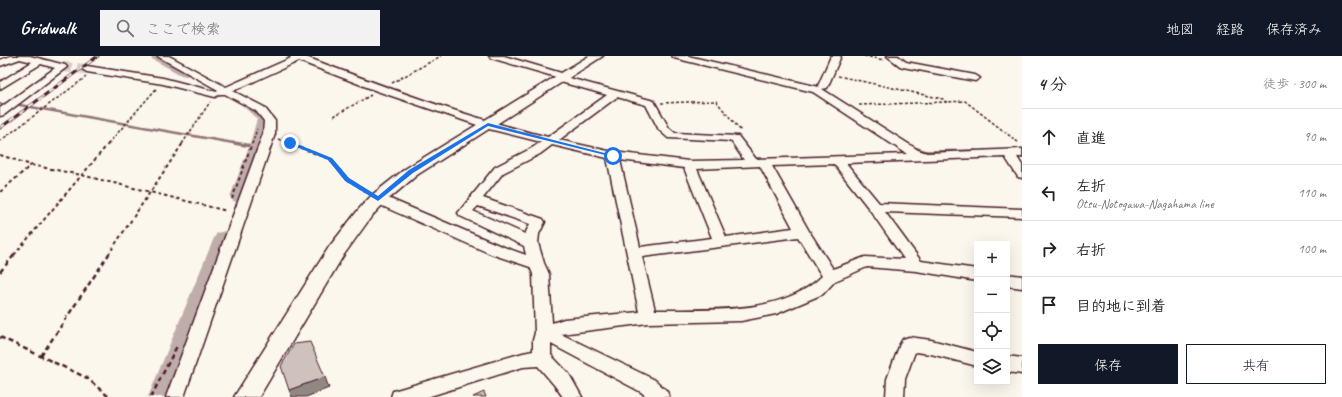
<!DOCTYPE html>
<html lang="ja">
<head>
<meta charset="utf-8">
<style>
	body { margin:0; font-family:Caveat,"Klee One",sans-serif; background:#f2f2f2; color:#222 }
	.controls { position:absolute; right:12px; bottom:12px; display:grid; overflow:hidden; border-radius:0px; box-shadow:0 4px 16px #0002 }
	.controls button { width:36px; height:36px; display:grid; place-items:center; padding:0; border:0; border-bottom:1px solid #e0e0e0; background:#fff; color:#222; font:20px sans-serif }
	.stop { position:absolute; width:12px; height:12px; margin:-9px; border:3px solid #1a73e8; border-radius:50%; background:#fff }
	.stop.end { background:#1a73e8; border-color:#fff; box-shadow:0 1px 4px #0008 }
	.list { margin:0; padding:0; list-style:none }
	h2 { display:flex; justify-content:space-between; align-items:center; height:52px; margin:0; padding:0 16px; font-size:17px }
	h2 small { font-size:13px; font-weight:400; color:#767676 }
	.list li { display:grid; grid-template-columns:26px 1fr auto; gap:12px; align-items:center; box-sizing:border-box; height:56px; padding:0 16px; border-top:1px solid #e0e0e0 }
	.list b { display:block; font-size:15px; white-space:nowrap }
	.list p { margin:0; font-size:13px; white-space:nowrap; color:#767676 }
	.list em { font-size:13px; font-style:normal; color:#767676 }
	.actions { display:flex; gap:8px; padding:12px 16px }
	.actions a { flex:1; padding:9px 0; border:1px solid #111827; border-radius:0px; text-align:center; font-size:14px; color:#111827 }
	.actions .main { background:#111827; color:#fff }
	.icon { flex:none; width:22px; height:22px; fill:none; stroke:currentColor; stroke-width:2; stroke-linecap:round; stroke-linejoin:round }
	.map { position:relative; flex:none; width:1022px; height:341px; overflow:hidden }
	header { display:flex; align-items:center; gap:24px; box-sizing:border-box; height:56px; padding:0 20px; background:#111827; color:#fff }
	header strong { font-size:19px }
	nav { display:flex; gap:22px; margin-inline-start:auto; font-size:14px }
	.search { width:280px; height:36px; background:#f2f2f2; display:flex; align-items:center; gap:10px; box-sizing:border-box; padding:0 14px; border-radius:0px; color:#767676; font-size:15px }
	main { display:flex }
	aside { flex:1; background:#fff }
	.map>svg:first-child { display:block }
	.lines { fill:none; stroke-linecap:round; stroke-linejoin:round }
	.stream-far1 { stroke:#907477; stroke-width:2.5 }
	.stream { stroke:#907477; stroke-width:3.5 }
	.river { fill:#bfadaa; fill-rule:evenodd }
	.minor-tunnel { stroke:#d8ccc5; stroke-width:10; stroke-dasharray:10 5; stroke-linecap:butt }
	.minor-casing { stroke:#4a1f2b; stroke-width:3 }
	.major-casing { stroke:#4a1f2b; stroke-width:3 }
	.path-far2 { stroke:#4a1f2b; stroke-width:1.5; stroke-dasharray:3 2; stroke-linecap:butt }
	.path-far1 { stroke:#4a1f2b; stroke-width:2; stroke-dasharray:3.5 3; stroke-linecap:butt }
	.path { stroke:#4a1f2b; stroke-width:2.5; stroke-dasharray:5 3.5; stroke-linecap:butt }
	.minor { fill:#fbf7ec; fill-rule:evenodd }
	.major { fill:#fbf7ec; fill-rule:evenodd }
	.rail-casing { stroke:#4a1f2b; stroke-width:3 }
	.rail { stroke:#fbf7ec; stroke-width:2; stroke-dasharray:6; stroke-linecap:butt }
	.shaded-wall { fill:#918884; stroke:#4a1f2b }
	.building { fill:#cfc2bc; stroke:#4a1f2b }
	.route { fill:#1a73e8 }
</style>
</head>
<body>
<header>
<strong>Gridwalk</strong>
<div class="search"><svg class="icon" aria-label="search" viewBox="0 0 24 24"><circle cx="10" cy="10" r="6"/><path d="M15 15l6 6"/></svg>ここで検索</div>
<nav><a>地図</a><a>経路</a><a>保存済み</a></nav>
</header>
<main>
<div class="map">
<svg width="1022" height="341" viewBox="0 0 1022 341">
	<rect width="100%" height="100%" fill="#fbf7ec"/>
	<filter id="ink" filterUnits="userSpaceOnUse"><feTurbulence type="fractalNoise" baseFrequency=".025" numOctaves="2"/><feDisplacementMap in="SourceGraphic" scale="8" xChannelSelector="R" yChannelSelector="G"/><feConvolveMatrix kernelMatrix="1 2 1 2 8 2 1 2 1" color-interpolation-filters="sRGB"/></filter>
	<g filter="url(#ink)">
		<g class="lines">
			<polyline class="stream-far1" points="0,48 14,48 239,88"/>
			<g class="stream">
				<polyline points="234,87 258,91"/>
				<polyline points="914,92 926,96 975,95"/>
			</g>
			<g class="river">
				<polygon points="150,0 167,0 191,13 193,16 191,19 186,20 181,19 152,3"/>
				<polygon points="251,45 257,47 274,62 267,91 250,141 247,145 240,147 233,145 230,141 249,91 257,63 243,50 245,47"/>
				<polygon points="225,175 233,177 236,182 176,341 148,341 214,182 217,177"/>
			</g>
			<polyline class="minor-tunnel" points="62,11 87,13"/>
			<defs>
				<g id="minor">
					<polygon points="11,0 30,0 65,9 67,11 4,59 0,60 0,52 55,12 41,8 0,33 0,26 32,6 20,3 0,10 0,4"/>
					<path d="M157 0H169L226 31 291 2 289 0H307L306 1C385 31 465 61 548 81L607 39 557 25 555 23 556 21 491 2 489 0H504L568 19 569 22 654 45 669 72 675 77 738 80 756 103 907 98 813 36 674 2 672 0H688L819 31 818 30 831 0H841L828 30 827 32 822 33 918 94 927 97 1022 93V101H1017L1022 109V122L1018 121 1005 101 846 107 879 147 1022 153V161L885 156 921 205 977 213V225L916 215 867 211 835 225 823 238 776 258 741 265 648 267 561 278 655 324 667 335 669 341H647L641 336 551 288V299L569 318 582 341H563L555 330 538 310 523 311 427 341H391L393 335 400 333 523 297 533 295V284L535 277 533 218 530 211 491 198 373 146 371 143 373 140H383L501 190 526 199 524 190 460 160 458 157 495 111 532 92 541 86 489 73 377 35 299 5 233 35 264 51 275 65V78L184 341H166L263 78 264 65 256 55 225 38H220L215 41 163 28 87 16 82 13 87 10 163 22 217 36 218 34ZM617 41 646 49 659 74 668 82 731 85 744 104 689 105 613 96 559 84ZM552 89 607 102 639 256 564 263 552 267 549 218 544 207 538 187 539 178 545 166 543 163 483 142 503 117 540 98ZM620 104 684 112 712 182 640 191ZM834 108 870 154 904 203 865 201 833 213 809 175 772 110ZM760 110 793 172 726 181 697 113ZM478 150 530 168 525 178 473 155ZM798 181 822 220C781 260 708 253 655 254L642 201Z"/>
					<polygon points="887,0 898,0 906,6 975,19 980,22 975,25 903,11 900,10"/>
					<polygon points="1007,218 1022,220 1022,232 1007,230"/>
					<polygon points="909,281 931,284 977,296 977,310 931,298 915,296 905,323 904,341 886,341 887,323 900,288 903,283"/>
					<polygon points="1007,300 1022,302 1022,318 1007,316"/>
				</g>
				<polygon id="major" points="589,0 603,0 417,119 384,147 371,161 343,200 259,341 234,341 329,191 359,153 372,139 405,113"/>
			</defs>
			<use href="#minor" class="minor-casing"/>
			<use href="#major" class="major-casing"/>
			<g class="path-far2">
				<polyline points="864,0 884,4"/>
				<polyline points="838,20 943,43 946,46 965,45 1019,87"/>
				<polyline points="392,27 441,0"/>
				<polyline points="661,47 716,45 741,75"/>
				<polyline points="859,49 946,46"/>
				<polyline points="334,60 371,39"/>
				<polyline points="278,83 290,88"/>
				<polyline points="0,85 86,21"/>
				<polyline points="108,88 156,33"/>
				<polyline points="182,88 210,46"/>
				<polyline points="252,88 257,73"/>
			</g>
			<g class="path-far1">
				<polyline points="288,87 330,103 347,123 367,136"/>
				<polyline points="0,99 31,109 81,119 227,155"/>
				<polyline points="0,136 31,109"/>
				<polyline points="232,143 252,87"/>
				<polyline points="14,199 109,87"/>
				<polyline points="108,199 183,87"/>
			</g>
			<g class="path">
				<polyline points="0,216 15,198"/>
				<polyline points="0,281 87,322 109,341"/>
				<polyline points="41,300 109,198"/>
				<polyline points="151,341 178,288"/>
			</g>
			<use href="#minor" class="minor"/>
			<use href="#major" class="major"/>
			<defs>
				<polyline id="rail" points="0,72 98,0"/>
			</defs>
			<use href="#rail" class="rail-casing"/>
			<use href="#rail" class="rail"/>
		</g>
		<polygon class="shaded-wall" points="325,321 329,332 306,341 292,341 289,334"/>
		<g class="building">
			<polygon points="310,286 325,321 289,334 281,310 294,288"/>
			<polygon points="484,336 486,341 473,341"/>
		</g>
	</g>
	<polygon class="route" points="488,67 616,100 613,101 488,70 413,117 378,145 345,125 328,104 287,87 292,86 332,102 349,122 378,140 409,114"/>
</svg>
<div class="controls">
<button>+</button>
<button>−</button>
<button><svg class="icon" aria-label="locate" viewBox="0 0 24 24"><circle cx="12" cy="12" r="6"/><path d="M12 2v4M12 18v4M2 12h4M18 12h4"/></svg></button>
<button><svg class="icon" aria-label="layers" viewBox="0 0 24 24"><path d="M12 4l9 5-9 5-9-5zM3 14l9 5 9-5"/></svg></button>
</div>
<div class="stop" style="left:613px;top:100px"></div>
<div class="stop end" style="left:290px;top:87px"></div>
</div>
<aside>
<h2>4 分<small>徒歩 · 300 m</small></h2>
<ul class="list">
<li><svg class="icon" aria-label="ahead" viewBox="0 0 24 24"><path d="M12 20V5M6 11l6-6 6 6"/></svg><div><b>直進</b></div><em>90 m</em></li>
<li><svg class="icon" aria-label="left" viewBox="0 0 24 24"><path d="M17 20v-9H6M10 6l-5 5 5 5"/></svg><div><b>左折</b><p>Otsu-Notogawa-Nagahama line</p></div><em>110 m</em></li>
<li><svg class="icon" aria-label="right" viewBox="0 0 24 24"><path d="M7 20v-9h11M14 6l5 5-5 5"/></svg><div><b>右折</b></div><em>100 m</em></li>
<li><svg class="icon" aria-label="arrive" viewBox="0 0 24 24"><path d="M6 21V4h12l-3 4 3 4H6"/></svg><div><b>目的地に到着</b></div></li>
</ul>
<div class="actions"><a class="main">保存</a><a>共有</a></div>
</aside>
</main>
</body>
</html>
